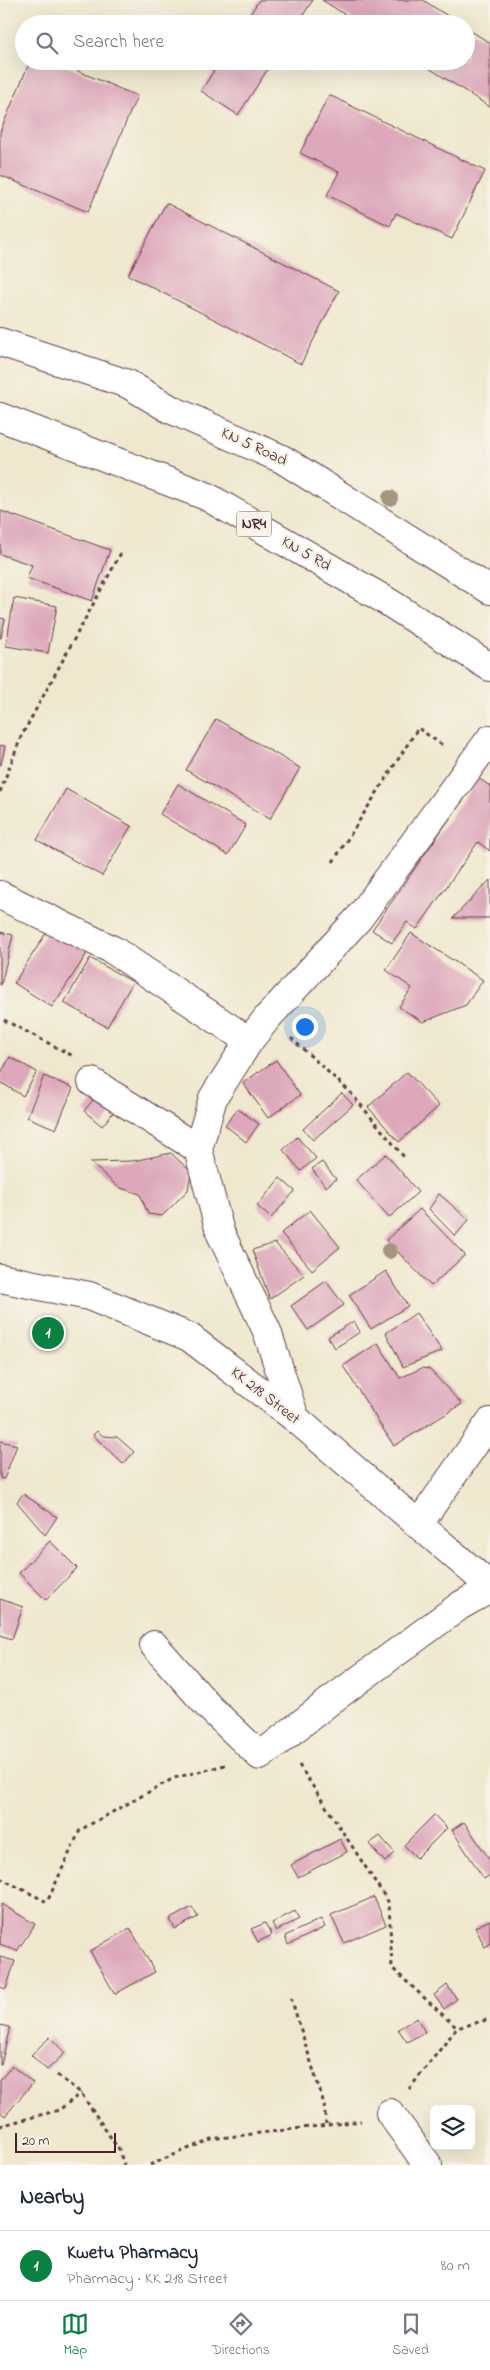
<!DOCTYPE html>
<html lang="en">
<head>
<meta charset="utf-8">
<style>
	body { margin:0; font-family:"Indie Flower",sans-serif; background:#f6f6f7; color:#1f2937 }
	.controls { position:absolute; right:15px; bottom:15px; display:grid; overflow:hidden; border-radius:8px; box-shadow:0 5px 20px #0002 }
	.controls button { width:45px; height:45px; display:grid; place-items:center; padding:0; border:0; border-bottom:1px solid #e0e1e3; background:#fff; color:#1f2937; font:25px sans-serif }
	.scale { position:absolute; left:15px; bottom:12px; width:101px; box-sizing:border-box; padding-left:5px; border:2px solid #4a1f2b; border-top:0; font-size:14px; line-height:18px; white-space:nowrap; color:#4a1f2b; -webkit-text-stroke:4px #f7f3e8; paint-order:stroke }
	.you { position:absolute; left:304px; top:1026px; width:18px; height:18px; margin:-12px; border:4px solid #fff; border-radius:50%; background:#1a73e8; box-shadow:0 0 0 8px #1a73e833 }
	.badge { display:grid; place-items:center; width:32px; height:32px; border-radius:50%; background:#0b8043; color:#fff; font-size:16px; font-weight:700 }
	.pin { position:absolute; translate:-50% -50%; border:2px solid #fff; box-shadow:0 1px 5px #0006 }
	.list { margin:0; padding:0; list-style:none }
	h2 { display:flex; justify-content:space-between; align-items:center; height:65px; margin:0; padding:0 20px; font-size:21px }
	h2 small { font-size:16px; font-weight:400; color:#747a83 }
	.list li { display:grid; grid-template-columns:32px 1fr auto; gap:15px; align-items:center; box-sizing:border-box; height:70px; padding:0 20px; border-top:1px solid #e0e1e3 }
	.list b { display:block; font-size:19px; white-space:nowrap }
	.list p { margin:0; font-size:16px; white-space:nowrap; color:#747a83 }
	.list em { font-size:16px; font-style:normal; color:#747a83 }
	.icon { flex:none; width:28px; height:28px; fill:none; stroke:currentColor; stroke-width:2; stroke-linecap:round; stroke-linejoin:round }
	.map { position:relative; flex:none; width:490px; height:2165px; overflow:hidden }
	.search { position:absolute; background:#fff; box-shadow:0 5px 20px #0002; left:15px; right:15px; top:15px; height:55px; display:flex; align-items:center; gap:12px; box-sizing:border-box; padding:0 18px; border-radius:28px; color:#747a83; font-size:19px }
	.sheet { height:135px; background:#fff }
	nav { display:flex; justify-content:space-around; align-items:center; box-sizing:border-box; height:70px; border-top:1px solid #e0e1e3; background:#fff; font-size:14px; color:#747a83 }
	nav a { display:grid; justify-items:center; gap:2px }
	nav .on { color:#0b8043 }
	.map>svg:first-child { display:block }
	.building { fill:#dda8bb }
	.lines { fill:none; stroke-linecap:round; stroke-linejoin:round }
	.minor-casing { stroke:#633d44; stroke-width:30 }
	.tertiary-casing { stroke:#633d44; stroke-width:30 }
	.trunk-casing { stroke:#633d44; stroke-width:30 }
	.path { stroke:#633d44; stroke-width:3; stroke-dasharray:4 4; stroke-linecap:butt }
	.minor { stroke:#fff; stroke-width:28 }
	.tertiary { stroke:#fff; stroke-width:28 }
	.trunk { stroke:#fff; stroke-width:28 }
	.tree { fill:#a39580 }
	.labels { text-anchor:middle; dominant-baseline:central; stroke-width:5; stroke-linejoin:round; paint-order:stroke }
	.shield { fill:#f7f3e8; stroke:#7e5f64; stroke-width:1 }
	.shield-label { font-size:15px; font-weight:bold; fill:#4a1f2b }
	.street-label { font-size:16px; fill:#4a1f2b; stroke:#f7f3e8 }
</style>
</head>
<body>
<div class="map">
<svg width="490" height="2165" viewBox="0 0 490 2165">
	<rect width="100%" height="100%" fill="#f7f3e8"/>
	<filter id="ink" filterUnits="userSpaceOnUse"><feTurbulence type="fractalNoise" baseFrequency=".02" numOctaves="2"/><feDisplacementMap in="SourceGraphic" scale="10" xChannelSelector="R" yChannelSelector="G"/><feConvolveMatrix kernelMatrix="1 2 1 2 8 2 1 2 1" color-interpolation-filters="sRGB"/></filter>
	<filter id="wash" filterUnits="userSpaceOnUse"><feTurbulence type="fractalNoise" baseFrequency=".0096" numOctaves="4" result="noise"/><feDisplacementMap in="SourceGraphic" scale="20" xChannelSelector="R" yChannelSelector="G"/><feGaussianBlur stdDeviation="1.12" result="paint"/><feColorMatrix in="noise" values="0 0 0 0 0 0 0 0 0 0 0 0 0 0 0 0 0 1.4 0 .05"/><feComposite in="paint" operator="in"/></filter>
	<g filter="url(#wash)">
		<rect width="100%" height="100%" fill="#efe8cf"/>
		<g id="blocks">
			<g class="building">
				<polygon points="259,0 313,0 297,24 244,24"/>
				<polygon points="322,0 423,0 460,24 360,24"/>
				<polygon points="466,28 490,43 490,107 418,61 466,61"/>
				<polygon points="30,61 54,61 137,96 88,212 0,175 0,132"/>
				<polygon points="220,61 273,61 238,115 201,91"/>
				<polygon points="329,95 485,171 452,239 396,213 390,226 327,195 339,172 300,153"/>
				<polygon points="166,203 339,291 301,364 128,275"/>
				<polygon points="1,511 110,550 92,601 27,578 32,565 0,554"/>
				<polygon points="14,598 57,606 48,653 6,646"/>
				<polygon points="0,618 5,619 1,638 0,638"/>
				<polygon points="216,719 300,768 270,819 186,770"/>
				<polygon points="0,745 5,746 1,765 0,765"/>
				<polygon points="478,778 490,786 490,851 478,842 417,929 407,922 392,943 372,930"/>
				<polygon points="178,784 246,825 228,855 160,814"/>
				<polygon points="66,789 131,826 102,876 37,840"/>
				<polygon points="490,880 490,918 453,918"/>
				<polygon points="50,927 88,952 52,1007 14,983"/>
				<polygon points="0,932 13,935 1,985 0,985"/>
				<polygon points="411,933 483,980 466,1005 423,1022 399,1007 412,988 386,970"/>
				<polygon points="90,958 133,982 107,1027 64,1003"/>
				<polygon points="10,1057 37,1072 23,1096 0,1082 0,1075"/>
				<polygon points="276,1060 300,1095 268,1118 243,1083"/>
				<polygon points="407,1072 439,1106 399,1142 368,1107"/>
				<polygon points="44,1076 73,1088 56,1129 27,1117"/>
				<polygon points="342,1093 353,1105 313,1140 303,1129"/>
				<polygon points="98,1094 116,1109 102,1126 84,1111"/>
				<polygon points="238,1109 259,1124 246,1142 225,1125"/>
				<polygon points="297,1137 316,1158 301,1171 283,1150"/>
				<polygon points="171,1153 191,1172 188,1190 162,1216 148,1214 140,1194 118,1187 90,1162 133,1161"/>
				<polygon points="386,1154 418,1192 389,1218 356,1180"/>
				<polygon points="322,1162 336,1179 326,1187 312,1169"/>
				<polygon points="280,1178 295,1191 271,1218 257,1206"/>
				<polygon points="439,1194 469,1220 455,1236 429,1209"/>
				<polygon points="420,1209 465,1255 431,1286 386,1240"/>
				<polygon points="310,1210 340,1247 312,1270 281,1233"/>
				<polygon points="275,1243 304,1275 270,1299 252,1250"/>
				<polygon points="386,1271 408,1306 371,1329 349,1295"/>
				<polygon points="326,1281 344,1305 308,1330 291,1306"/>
				<polygon points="416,1313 442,1351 403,1367 386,1333"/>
				<polygon points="354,1321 360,1332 335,1348 328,1337"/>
				<polygon points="378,1343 400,1378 422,1368 429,1369 462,1404 394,1446 343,1366"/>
				<polygon points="97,1431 103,1436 117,1437 134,1452 123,1464 93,1435"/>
				<polygon points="0,1441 17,1445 4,1479 0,1478"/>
				<polygon points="23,1494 57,1517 45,1535 17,1502"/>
				<polygon points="50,1541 77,1568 46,1600 19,1573"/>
				<polygon points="0,1599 23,1607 12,1639 0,1635"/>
				<polygon points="434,1815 447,1828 417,1858 404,1845"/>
				<polygon points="464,1822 490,1860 490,1875 484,1879 452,1830"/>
				<polygon points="380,1836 395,1853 385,1862 369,1844"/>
				<polygon points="340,1839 347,1852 298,1877 291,1865"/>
				<polygon points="374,1897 386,1925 344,1943 331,1915"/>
				<polygon points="1,1904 35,1924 17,1951 0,1944"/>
				<polygon points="192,1907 198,1917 175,1929 170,1919"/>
				<polygon points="295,1911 299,1919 276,1931 272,1923"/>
				<polygon points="321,1919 325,1927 288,1945 285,1936"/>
				<polygon points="490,1920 490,1944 485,1947 475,1927"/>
				<polygon points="265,1923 272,1935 258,1942 251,1929"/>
				<polygon points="130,1928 155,1972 115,1994 90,1951"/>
				<polygon points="0,1957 15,1961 6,1989 0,1987"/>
				<polygon points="447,1985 457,1999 444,2009 434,1995"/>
				<polygon points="417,2018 425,2032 407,2042 398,2029"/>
				<polygon points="0,2025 10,2027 1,2065 0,2065"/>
				<polygon points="50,2037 65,2053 47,2070 31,2055"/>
				<polygon points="12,2066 33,2083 5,2116 0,2112 0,2080"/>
			</g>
		</g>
	</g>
	<g filter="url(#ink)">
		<use href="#blocks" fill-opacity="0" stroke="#633d44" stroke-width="1"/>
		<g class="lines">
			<defs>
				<g id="minor">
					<polyline points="0,895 113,950 249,1041"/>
					<polyline points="92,1082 198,1149"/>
					<polyline points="295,1418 267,1331 220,1232 198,1149 213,1098 249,1041 268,1017 359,918 490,739"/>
					<polyline points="418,1525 490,1422"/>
					<polyline points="154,1645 209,1707 260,1756 330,1701 461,1605 490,1589"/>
					<polyline points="390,2113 428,2165"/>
				</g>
				<polyline id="tertiary" points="0,1278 89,1296 189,1337 295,1418 490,1586"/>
				<g id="trunk">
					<polyline points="0,342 128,384 170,409 282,459 490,590"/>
					<polyline points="0,417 206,496 385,600 490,667"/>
				</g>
			</defs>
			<use href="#minor" class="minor-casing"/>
			<use href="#tertiary" class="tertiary-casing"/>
			<use href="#trunk" class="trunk-casing"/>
			<g class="path">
				<polyline points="0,792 21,737 122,551"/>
				<polyline points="333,862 418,728 445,747"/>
				<polyline points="4,1020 75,1057"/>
				<polyline points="291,1038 350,1092 404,1157"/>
				<polyline points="299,1765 389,1903 392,1968 457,2028"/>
				<polyline points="0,1878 47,1902 80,1830 174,1778 225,1765"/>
				<polyline points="291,1998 324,2104 326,2124"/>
				<polyline points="57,2075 81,2093 119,2150 124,2165"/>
				<polyline points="409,2089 457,2028 490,2019"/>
				<polyline points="0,2126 59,2110 81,2093"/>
				<polyline points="150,2165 211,2139 361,2121"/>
			</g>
			<use href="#minor" class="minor"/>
			<use href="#tertiary" class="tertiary"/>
			<use href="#trunk" class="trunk"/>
		</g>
		<g class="tree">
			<circle cx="390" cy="498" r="8"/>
			<circle cx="389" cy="1251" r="8"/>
		</g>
	</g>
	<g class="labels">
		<rect class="shield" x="236.5" y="511.5" width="35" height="25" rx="4"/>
		<g class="shield-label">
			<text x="254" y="524">NR4</text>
		</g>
		<g class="street-label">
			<text transform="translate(254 447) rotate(25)">KN 5 Road</text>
			<text transform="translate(306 554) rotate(30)">KN 5 Rd</text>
			<text transform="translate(265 1396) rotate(38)">KK 218 Street</text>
		</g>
	</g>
</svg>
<div class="controls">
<button><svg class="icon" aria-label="layers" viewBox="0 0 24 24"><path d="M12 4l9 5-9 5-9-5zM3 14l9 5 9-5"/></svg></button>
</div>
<div class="scale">20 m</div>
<div class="you"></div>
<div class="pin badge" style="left:48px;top:1333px">1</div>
<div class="search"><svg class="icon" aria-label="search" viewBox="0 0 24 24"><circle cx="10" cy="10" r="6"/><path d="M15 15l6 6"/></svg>Search here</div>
</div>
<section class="sheet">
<h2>Nearby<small></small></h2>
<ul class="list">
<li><span class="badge">1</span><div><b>Kwetu Pharmacy</b><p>Pharmacy · KK 218 Street</p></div><em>80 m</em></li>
</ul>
</section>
<nav>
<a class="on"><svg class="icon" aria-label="map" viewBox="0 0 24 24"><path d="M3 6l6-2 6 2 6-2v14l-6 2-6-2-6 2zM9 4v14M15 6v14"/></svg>Map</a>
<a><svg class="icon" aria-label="directions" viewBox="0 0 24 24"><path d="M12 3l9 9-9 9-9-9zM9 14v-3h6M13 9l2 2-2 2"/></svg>Directions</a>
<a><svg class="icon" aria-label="saved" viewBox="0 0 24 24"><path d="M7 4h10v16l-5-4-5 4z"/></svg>Saved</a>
</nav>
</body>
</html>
